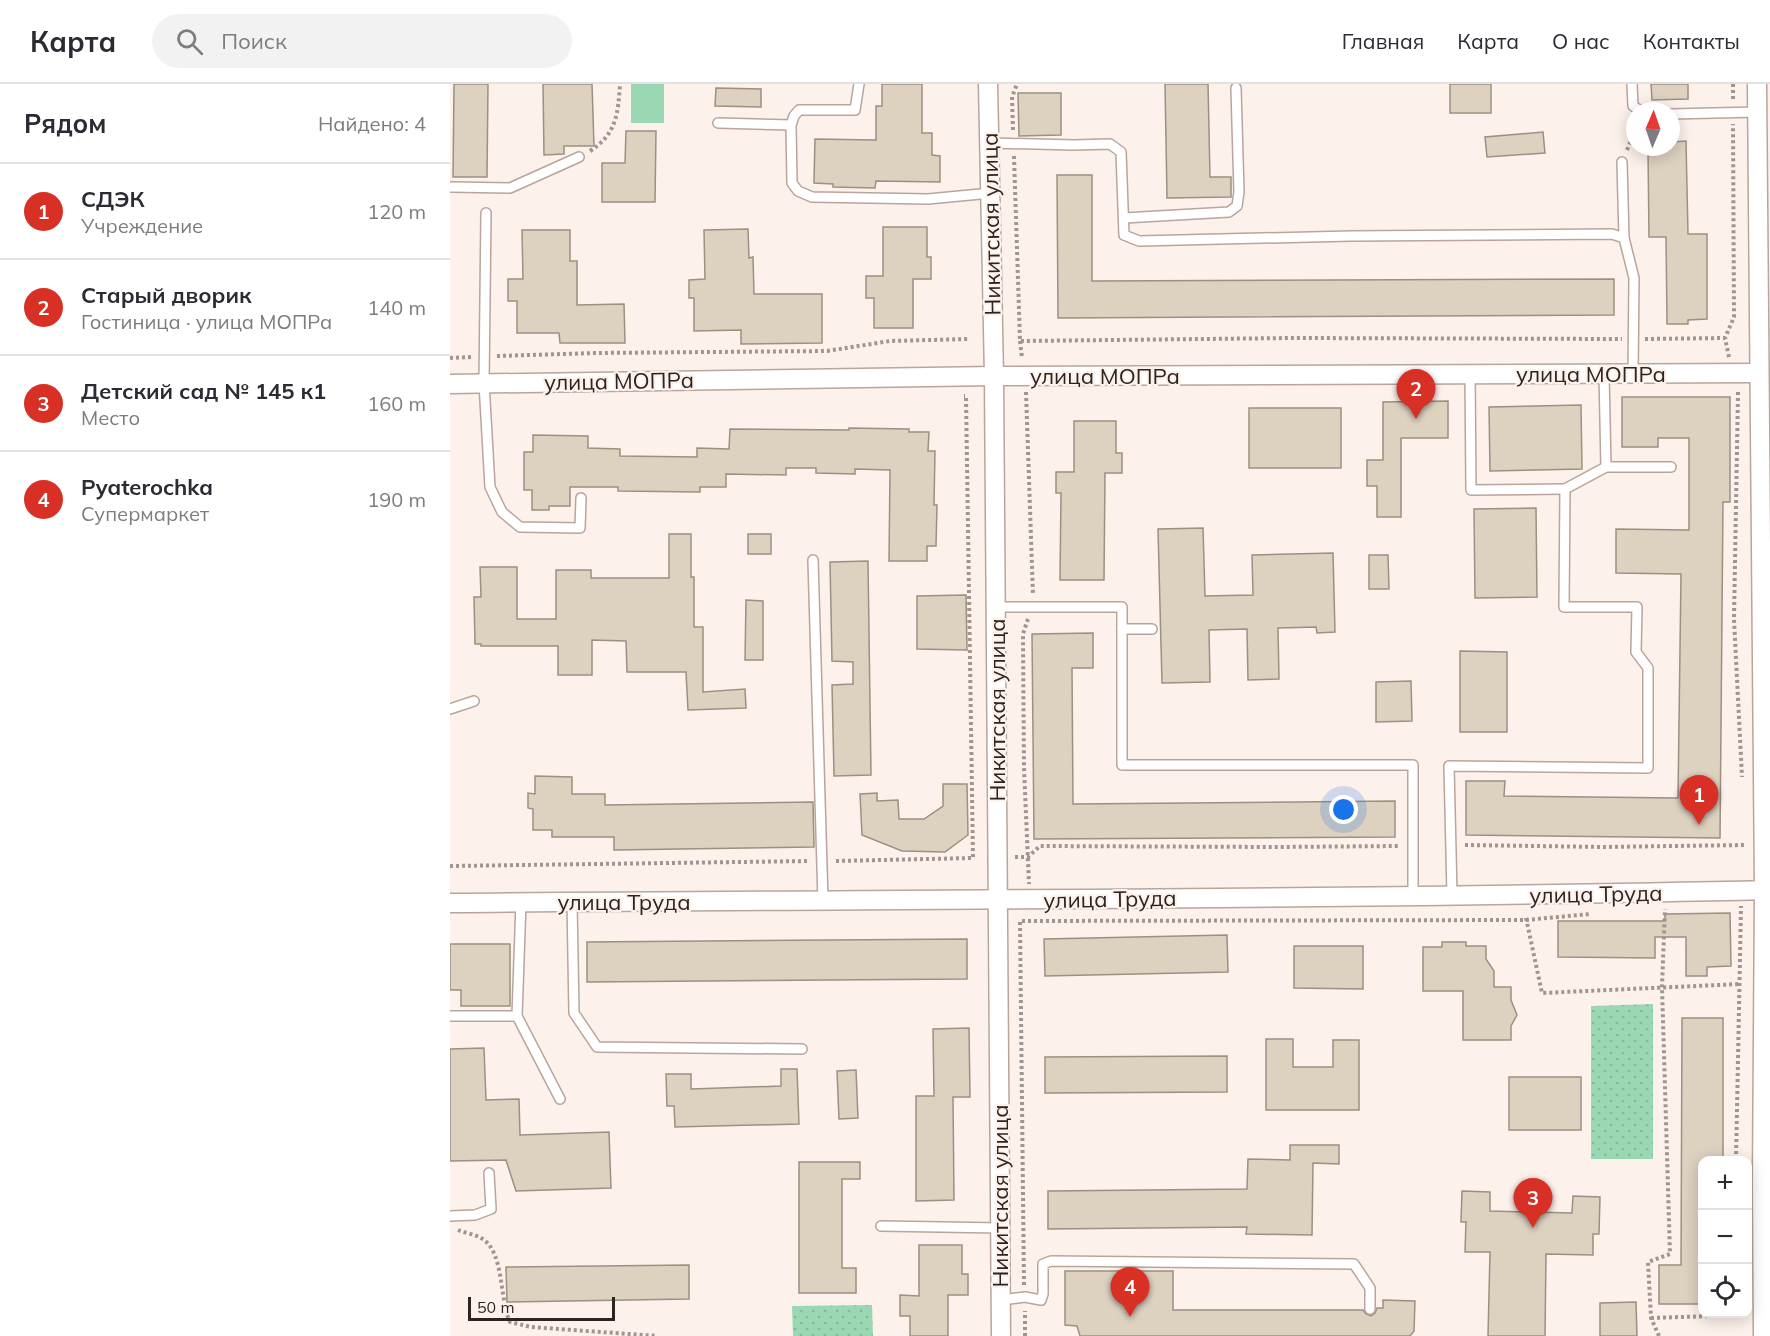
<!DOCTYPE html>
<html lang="ru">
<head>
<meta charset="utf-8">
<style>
	body { margin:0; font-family:Mulish,sans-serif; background:#f2f2f3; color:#2b2b33 }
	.controls { position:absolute; right:18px; bottom:18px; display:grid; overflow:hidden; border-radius:12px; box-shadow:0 3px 15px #0003 }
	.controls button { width:54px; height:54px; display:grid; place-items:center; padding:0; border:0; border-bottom:2px solid #e1e1e2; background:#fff; color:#2b2b33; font:30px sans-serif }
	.compass { position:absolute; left:1176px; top:18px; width:54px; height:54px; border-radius:50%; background:#fff; box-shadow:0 3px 15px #0003; rotate:2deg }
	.scale { position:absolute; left:18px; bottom:15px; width:147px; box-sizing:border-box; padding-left:6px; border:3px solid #2c2421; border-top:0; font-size:16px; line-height:21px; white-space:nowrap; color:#2c2421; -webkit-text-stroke:4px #fdf1eb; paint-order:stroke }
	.you { position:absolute; left:894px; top:726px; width:21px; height:21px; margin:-15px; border:4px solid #fff; border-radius:50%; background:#1a73e8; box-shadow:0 0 0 9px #1a73e833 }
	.badge { display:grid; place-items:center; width:39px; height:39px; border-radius:50%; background:#d93025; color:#fff; font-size:20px; font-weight:700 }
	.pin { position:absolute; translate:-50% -50px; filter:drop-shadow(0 2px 3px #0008) }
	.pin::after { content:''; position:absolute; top:32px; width:21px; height:18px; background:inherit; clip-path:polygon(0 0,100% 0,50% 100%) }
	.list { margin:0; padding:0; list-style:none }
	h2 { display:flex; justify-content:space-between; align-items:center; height:78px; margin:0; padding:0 24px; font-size:26px }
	h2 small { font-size:20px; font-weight:400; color:#7c7c81 }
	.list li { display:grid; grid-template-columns:39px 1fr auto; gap:18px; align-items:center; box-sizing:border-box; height:96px; padding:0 24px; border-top:2px solid #e1e1e2 }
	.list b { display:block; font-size:22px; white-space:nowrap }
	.list p { margin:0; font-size:20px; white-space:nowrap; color:#7c7c81 }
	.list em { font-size:20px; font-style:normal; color:#7c7c81 }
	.icon { flex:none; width:33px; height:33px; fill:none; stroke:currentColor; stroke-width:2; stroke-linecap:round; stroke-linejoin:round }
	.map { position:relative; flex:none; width:1320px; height:1252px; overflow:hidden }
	header { display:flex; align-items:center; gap:36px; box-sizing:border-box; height:84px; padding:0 30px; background:#fff; border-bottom:2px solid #e1e1e2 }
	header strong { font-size:28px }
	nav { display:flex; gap:33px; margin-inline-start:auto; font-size:21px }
	.search { width:420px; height:54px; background:#f2f2f3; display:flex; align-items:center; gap:15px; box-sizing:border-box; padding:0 21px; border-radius:33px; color:#7c7c81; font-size:22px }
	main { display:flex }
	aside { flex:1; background:#fff }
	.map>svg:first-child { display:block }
	.park { fill:url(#park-dots) }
	.garden { fill:#9ad8b4 }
	.building { fill:#ddd1c0; stroke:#9c9081; stroke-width:1.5 }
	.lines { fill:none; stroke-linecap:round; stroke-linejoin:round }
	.service-casing { stroke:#b8a59c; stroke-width:12 }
	.minor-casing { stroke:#b8a59c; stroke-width:21 }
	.path { stroke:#a09691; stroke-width:4; stroke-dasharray:3 3; stroke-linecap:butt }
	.service { stroke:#fff; stroke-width:9 }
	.minor { stroke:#fff; stroke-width:18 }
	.labels { text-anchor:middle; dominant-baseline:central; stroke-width:4.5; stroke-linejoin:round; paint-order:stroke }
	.street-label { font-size:22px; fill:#2c2421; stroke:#fdf1eb }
</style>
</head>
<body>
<header>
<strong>Карта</strong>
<div class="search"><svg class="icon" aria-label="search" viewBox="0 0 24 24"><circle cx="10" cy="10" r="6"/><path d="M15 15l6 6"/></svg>Поиск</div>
<nav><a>Главная</a><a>Карта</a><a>О нас</a><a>Контакты</a></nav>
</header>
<main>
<aside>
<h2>Рядом<small>Найдено: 4</small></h2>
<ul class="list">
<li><span class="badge">1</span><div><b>СДЭК</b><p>Учреждение</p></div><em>120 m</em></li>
<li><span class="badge">2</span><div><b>Старый дворик</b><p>Гостиница · улица МОПРа</p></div><em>140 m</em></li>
<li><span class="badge">3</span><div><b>Детский сад № 145 к1</b><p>Место</p></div><em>160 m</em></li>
<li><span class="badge">4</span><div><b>Pyaterochka</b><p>Супермаркет</p></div><em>190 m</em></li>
</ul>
</aside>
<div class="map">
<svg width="1320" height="1252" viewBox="0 0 1320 1252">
	<defs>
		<pattern id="park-dots" width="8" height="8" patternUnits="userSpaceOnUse" patternTransform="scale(1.5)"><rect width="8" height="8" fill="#9ad8b4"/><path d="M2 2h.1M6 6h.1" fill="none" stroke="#85b99a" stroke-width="1.8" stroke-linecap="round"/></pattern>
	</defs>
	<rect width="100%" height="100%" fill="#fdf1eb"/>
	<g class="park">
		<polygon points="1203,920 1203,1075 1141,1075 1141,922"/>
		<polygon points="422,1221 423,1252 343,1252 342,1222"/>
	</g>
	<rect class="garden" x="181" y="0" width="33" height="39"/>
	<g class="building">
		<polygon points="4,0 38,0 37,93 3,93"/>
		<polygon points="93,0 142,0 144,62 114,62 114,70 94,71"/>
		<polygon points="432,0 472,0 472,49 482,49 482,71 490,72 490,98 426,97 425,104 383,103 383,100 364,99 365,55 426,56 426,22 432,22"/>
		<polygon points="715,0 758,0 760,93 781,93 781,113 717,114"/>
		<rect x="1000" y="0" width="41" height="29"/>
		<polygon points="1201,0 1238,0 1238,15 1202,16"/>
		<polygon points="266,4 311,5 311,23 265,22"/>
		<polygon points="568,9 611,9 611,51 569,52"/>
		<polygon points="176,47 206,47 205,118 152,118 152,79 175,79"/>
		<polygon points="1093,48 1095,69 1037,73 1035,53"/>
		<polygon points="1236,57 1238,150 1257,150 1257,235 1238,236 1238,240 1217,240 1216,153 1199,153 1198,65 1216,64 1221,63 1221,58"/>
		<polygon points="607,91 642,91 642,197 1164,195 1164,231 608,234"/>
		<polygon points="433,143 477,143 477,173 481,173 481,195 463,195 463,244 424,244 424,214 416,214 416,192 433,192"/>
		<polygon points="298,145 299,174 303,173 304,210 372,210 372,259 291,260 291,246 244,247 244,214 239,214 239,196 255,195 254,146"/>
		<polygon points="72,146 120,146 120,177 127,177 127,221 174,220 175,259 110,259 109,249 67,249 67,217 58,217 58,195 73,195"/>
		<polygon points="1172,313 1280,313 1280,418 1273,418 1270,754 1016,751 1016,697 1055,697 1054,712 1228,714 1231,490 1166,489 1166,445 1239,446 1239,354 1208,354 1208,363 1172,363"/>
		<polygon points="998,317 998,354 951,354 951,433 927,433 927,402 917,402 917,376 933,376 933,318"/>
		<polygon points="1131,321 1132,385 1040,387 1039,323"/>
		<rect x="799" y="324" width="92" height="60"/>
		<polygon points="624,337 666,337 666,369 672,369 672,389 655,389 654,496 610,496 611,409 606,409 606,388 624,388"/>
		<polygon points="399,344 459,345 459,348 479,348 478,367 485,367 484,421 487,421 486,462 477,462 477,477 439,477 440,386 405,385 405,390 366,389 366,384 336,384 336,391 276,390 276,403 250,403 250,408 168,407 168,403 120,403 120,422 99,422 99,426 82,426 82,406 74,406 74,368 83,368 83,351 138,352 138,364 170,365 170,372 247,373 247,364 279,365 280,345 399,346"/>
		<polygon points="1086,424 1087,513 1025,514 1024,425"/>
		<polygon points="753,444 755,512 803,511 802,471 883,469 885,548 867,549 866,543 828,544 829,595 798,596 797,545 759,546 760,598 712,599 708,445"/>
		<polygon points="219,450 241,450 241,493 244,493 244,543 253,543 253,608 295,605 296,624 238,626 236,588 177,588 176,557 142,556 142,591 108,591 108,562 31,562 31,560 25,560 24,513 31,513 30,483 67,483 67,535 106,535 106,486 141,486 141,494 219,494"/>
		<rect x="298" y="450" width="23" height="20"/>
		<polygon points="919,471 938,471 939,505 919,505"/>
		<polygon points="418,477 421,691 384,692 382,601 403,600 403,578 382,577 380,478"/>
		<polygon points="516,511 517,566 467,565 467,512"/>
		<polygon points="296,516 313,517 313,576 295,576"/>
		<polygon points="643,549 643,584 622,584 623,720 945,717 945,753 584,755 582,550"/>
		<polygon points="1010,567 1057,568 1057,648 1010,648"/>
		<polygon points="961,597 962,637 926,638 926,598"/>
		<polygon points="85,692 122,693 122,710 155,710 155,721 363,718 364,763 164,766 164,753 102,753 102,746 83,746 83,725 78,724 78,709 85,710"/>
		<polygon points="493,700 517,700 518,751 495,768 452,767 412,751 410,710 427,709 427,717 448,716 449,735 474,735 493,722"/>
		<polygon points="1280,829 1281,882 1257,883 1257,892 1236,892 1236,853 1205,853 1205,874 1108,873 1108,837 1215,837 1215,830"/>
		<polygon points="777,851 778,888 595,892 594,855"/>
		<polygon points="517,855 517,895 137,898 137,858"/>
		<polygon points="992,858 1016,858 1016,862 1036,862 1036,875 1044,887 1044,903 1061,903 1061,916 1067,931 1061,942 1061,956 1013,956 1013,907 973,907 973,863 992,863"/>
		<polygon points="0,860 60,860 60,922 11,922 11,906 0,906"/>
		<polygon points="844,862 913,862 913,905 844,904"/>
		<polygon points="1232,934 1273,934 1273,1077 1252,1077 1252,1220 1209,1220 1209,1181 1231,1181"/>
		<polygon points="519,944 520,1013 503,1013 504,1116 466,1117 466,1012 484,1012 483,945"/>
		<polygon points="816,955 843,955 843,983 883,983 883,956 909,956 909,1026 816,1026"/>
		<polygon points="34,964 36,1016 69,1015 70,1051 159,1048 161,1104 66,1107 56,1076 0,1077 0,965"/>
		<polygon points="777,972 777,1008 595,1009 595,973"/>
		<polygon points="331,985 347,985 349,1040 225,1043 224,1022 217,1022 216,990 241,990 241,1005 331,1002"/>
		<polygon points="406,986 408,1034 389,1035 387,987"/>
		<rect x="1059" y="993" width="72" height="53"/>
		<polygon points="840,1061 889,1061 889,1080 863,1079 862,1151 796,1150 797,1143 598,1145 598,1107 797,1105 798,1075 840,1076"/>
		<polygon points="349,1078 410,1078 410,1095 392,1095 392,1184 406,1184 406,1209 349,1209"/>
		<polygon points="1012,1107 1040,1108 1040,1127 1122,1129 1123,1112 1150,1113 1149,1150 1143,1150 1143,1171 1096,1170 1095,1252 1038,1252 1040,1168 1015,1168 1016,1138 1011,1138"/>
		<polygon points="469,1161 512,1161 512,1190 518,1190 518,1211 498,1211 498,1252 460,1252 460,1232 450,1232 450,1211 469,1212"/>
		<polygon points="239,1181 239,1215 57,1218 56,1183"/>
		<polygon points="615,1187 723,1187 723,1226 913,1226 916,1230 921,1232 925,1229 927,1224 933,1224 933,1216 965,1217 964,1247 960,1252 630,1252 627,1242 615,1241"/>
		<polygon points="1186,1218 1187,1252 1150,1252 1150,1219"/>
	</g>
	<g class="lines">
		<defs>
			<g id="service">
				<polyline points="409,0 405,26 349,26 344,32 341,41 342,99 348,107 362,113 478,115 541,109"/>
				<polyline points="1182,0 1183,22 1191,27"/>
				<polyline points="1221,30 1307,28"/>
				<polyline points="268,39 341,41"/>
				<polyline points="540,59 624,61 660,60 671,68 674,151 689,157 901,152 1162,150 1174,154 1184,194 1183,290"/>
				<polyline points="1172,78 1174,154"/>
				<polyline points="0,103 60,104 129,73"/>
				<polyline points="36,129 34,299 40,403 52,428 70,443 130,444 131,414"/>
				<polyline points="674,134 779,128 787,122 789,108 786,4"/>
				<polyline points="1020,290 1021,406 1115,405"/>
				<polyline points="1156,383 1221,383"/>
				<polyline points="363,476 373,817"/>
				<polyline points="546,523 672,523 672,681 963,681 963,811"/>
				<polyline points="672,545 702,545"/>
				<polyline points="0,625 24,617"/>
				<polyline points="1002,811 999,682 1198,684 1198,584 1186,568 1187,523 1114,523 1115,405 1156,383 1154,290"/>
				<polyline points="122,818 124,929 147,963 352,965"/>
				<polyline points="0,932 67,932 71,818"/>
				<polyline points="67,932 110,1015"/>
				<polyline points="0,1132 25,1131 41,1125 39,1089"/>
				<polyline points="431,1142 550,1144"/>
				<polyline points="551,1216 575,1213 591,1216 593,1210 593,1180 601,1177 904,1180 920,1204 920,1225"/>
			</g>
			<g id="minor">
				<polyline points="538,0 544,292 551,1252"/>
				<polyline points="1307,0 1314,806 1312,1098 1313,1252"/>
				<polyline points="0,300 544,292 1309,289"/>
				<path d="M0 819C440 815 880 816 1320 806"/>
			</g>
		</defs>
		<use href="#service" class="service-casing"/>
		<use href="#minor" class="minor-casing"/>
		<g class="path">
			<polyline points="1283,0 1283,17"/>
			<polyline points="563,46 562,13 567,0"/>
			<polyline points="1177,66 1180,59 1181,35"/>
			<path d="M140 67C167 50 168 29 170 0"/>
			<polyline points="564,72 570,257 843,254 1172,255"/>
			<polyline points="1195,255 1275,254"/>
			<polyline points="570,257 572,274"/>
			<polyline points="47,272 146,269 377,267 440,257 519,255"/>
			<polyline points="1279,273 1275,254 1284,233 1283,40"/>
			<polyline points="0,274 21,273"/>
			<polyline points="576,308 583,511"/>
			<polyline points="1288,308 1284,535 1292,693"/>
			<polyline points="578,535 573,550 574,684 579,800"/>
			<polyline points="1015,761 1153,763 1296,761"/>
			<polyline points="565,773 578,773 590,762 825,763 950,762"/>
			<polyline points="386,777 523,774 516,312 514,312"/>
			<polyline points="0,782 360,777"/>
			<polyline points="1076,834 1092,909 1290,900"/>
			<polyline points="1286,1076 1291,822"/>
			<path d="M8 1146C15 1149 24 1150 31 1154 55 1167 49 1216 60 1238L81 1243 207 1252"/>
			<polyline points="574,1201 570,837 1076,836 1140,830"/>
			<polyline points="1201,1234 1293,1231"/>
			<polyline points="575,1252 575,1227"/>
			<polyline points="1209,1252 1201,1234 1198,1178 1220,1170 1212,903 1215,825"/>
		</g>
		<use href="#service" class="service"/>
		<use href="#minor" class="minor"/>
	</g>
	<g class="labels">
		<g class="street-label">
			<text transform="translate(541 140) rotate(-91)">Никитская улица</text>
			<text x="1141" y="290">улица МОПРа</text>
			<text x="655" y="292">улица МОПРа</text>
			<text transform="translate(169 297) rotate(-1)">улица МОПРа</text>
			<text transform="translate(547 626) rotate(-90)">Никитская улица</text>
			<text transform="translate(1146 810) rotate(-1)">улица Труда</text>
			<text transform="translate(660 815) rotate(-1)">улица Труда</text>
			<text x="174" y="818">улица Труда</text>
			<text transform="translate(550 1112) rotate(-90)">Никитская улица</text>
		</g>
	</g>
</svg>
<div class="controls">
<button>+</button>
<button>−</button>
<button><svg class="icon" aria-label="locate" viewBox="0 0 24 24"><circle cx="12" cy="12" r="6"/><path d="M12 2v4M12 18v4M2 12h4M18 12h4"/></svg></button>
</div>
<svg class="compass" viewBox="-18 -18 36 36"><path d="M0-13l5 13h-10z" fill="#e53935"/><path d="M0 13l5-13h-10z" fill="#7c7c81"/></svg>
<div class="scale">50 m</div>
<div class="you"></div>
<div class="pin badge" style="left:1249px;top:741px">1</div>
<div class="pin badge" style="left:966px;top:335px">2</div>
<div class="pin badge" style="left:1083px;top:1144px">3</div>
<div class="pin badge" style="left:680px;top:1233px">4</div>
</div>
</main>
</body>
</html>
